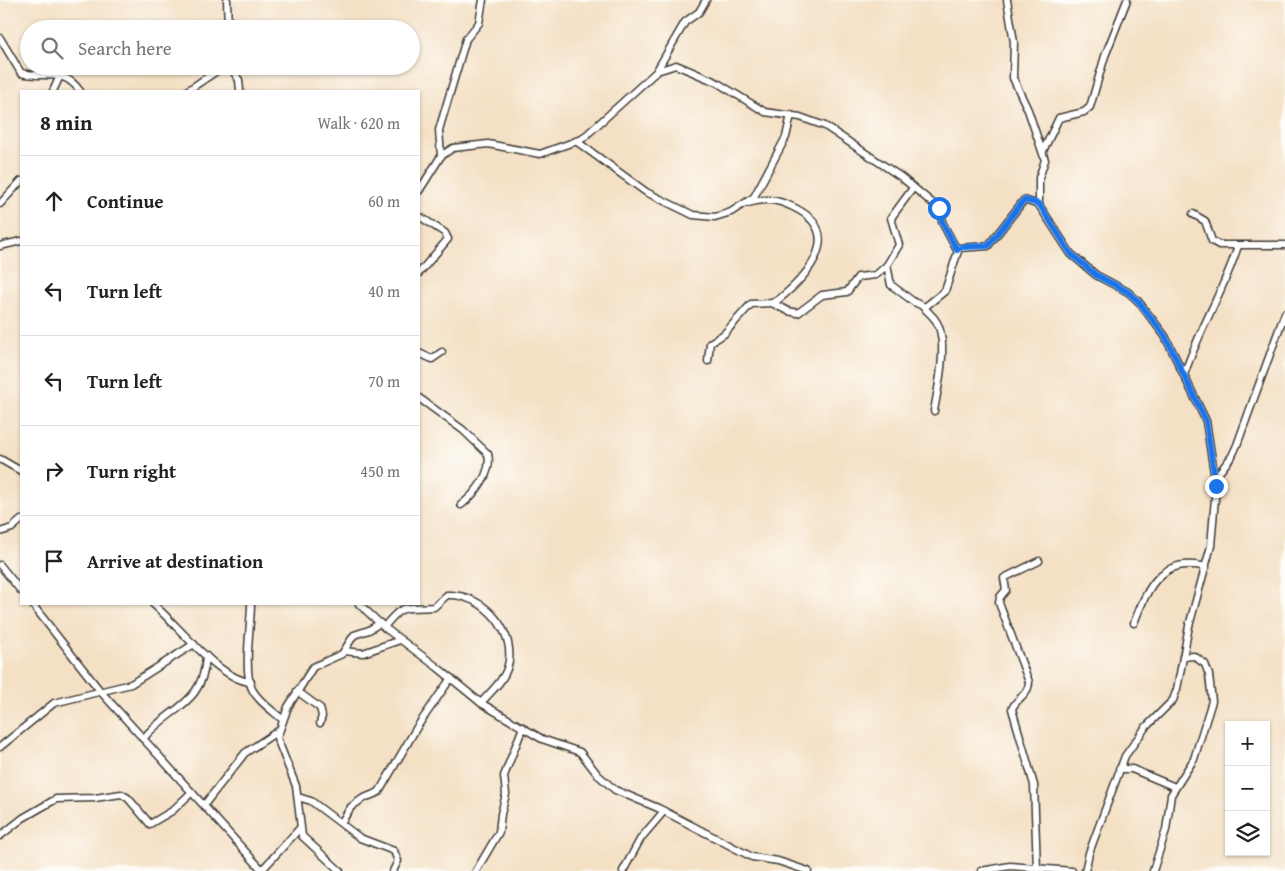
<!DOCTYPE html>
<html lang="en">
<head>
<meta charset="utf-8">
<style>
	body { margin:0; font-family:"Gentium Book Plus",serif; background:#f6f6f6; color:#222 }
	.controls { position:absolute; right:15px; bottom:15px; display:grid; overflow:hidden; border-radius:0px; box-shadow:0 1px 4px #0004 }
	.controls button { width:45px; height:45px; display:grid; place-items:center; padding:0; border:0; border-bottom:1px solid #e0e0e0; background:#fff; color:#222; font:25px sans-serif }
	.stop { position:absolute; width:15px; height:15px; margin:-11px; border:4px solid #1a73e8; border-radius:50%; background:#fff }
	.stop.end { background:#1a73e8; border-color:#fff; box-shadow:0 1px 5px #0008 }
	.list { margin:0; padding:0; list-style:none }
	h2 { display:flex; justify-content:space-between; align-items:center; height:65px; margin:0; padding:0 20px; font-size:21px }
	h2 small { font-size:16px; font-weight:400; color:#767676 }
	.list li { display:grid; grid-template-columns:32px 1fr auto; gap:15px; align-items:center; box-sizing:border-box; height:90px; padding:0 20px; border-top:1px solid #e0e0e0 }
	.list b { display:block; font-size:19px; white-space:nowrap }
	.list em { font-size:16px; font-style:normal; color:#767676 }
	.icon { flex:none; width:28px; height:28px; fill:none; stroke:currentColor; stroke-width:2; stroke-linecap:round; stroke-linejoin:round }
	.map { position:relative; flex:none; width:1285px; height:871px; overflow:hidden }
	.search { position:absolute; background:#fff; box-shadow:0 1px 4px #0004; left:20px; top:20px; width:400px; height:55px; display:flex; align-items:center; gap:12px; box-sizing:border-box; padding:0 18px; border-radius:28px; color:#767676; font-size:19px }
	.panel { position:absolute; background:#fff; box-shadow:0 1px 4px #0004; left:20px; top:90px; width:400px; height:515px; border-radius:0px }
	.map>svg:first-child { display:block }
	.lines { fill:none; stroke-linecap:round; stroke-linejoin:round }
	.minor-casing { stroke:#3c3935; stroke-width:9 }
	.minor { stroke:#fff; stroke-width:6 }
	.route { stroke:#1a73e8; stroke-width:6 }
</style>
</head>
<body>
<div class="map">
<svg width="1285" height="871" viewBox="0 0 1285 871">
	<rect width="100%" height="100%" fill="#fdfcf7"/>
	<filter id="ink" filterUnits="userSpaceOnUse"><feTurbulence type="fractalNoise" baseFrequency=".02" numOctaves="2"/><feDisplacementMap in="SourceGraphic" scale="10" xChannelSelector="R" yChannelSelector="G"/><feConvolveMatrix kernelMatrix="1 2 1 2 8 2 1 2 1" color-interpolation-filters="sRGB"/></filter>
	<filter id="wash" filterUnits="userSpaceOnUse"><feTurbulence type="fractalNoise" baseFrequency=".0096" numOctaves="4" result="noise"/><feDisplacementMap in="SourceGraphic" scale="20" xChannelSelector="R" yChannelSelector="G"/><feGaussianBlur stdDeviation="1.12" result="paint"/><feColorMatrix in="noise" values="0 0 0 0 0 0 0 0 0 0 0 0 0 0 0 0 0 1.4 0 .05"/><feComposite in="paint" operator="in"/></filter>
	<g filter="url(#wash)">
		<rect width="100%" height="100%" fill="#f4e0c4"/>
	</g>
	<g filter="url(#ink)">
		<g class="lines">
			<defs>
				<g id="minor">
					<polyline points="227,0 228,29"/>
					<polyline points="1007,0 1014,42 1013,78 1028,110 1045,160 1039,178 1039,205 1071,254 1096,275 1128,292 1138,301 1165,336 1206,421 1216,486 1211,546 1189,626 1177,689 1173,700 1145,728 1125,756 1089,853 1085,871"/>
					<path d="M0 38 21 73C46 79 63 67 80 91"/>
					<polyline points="230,66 239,80 240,91"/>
					<polyline points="657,71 676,65 716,82 765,112 800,117 825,126 901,177 942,211 942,222 957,250"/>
					<polyline points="53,91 60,76"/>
					<polyline points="187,91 224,66"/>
					<polyline points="576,141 646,192 693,215 715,217 731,212 754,197 786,137 791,115"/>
					<polyline points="1043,151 1059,118 1084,112 1090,107 1105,56 1127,0"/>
					<polyline points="441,156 439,130 466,39 479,23 483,0"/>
					<polyline points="419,191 441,156 453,148 488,144 540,154 582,139 656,72 685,22 699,12 706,0"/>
					<polyline points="0,204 21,181"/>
					<polyline points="1193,214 1205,221 1212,241 1219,245 1285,245"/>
					<polyline points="419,216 445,233 448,239 419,273"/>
					<polyline points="0,246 21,241"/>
					<polyline points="887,265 891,285 914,302 925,307 945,291 959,248 988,246 1024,200 1039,205"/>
					<polyline points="772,303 788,311 798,313 822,295 847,292 858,277 876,275 887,265 899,245 891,218 913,188"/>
					<path d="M923 307C927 311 933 316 936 321 949 341 938 388 934 411"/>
					<polyline points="419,353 432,359 442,352"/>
					<path d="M708 361 710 343 724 334 751 304 772 303 778 300C809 275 846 232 793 207 776 199 766 198 748 203"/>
					<path d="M1184 375C1199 330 1224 290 1238 246"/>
					<path d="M419 398 463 430 488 454C493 473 474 495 461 505"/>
					<polyline points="0,459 21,471"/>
					<polyline points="1215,478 1232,456 1237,445 1285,313"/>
					<polyline points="0,532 12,528 21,520"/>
					<polyline points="0,565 21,591"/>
					<polyline points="32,604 101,692 263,871"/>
					<path d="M153 604C177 624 219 680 251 682"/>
					<path d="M251 604C251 625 243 671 252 689 258 701 273 711 283 720"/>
					<polyline points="359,604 385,628 437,667 481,703 542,739 580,752 598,775 615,790 658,808 752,857 778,861 808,871"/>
					<path d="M1134 623C1148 586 1162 556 1206 567"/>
					<path d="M384 627C405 601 404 610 434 607L447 595C484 593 519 634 507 669 502 683 490 692 481 703"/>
					<polyline points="344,651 363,653 400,640"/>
					<polyline points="297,691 320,708 322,716 320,723"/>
					<path d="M143 739C167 708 204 706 206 656"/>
					<polyline points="0,747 54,703 131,684 194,644"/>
					<polyline points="1119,769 1132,769 1175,787"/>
					<polyline points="298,797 311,801 360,838 394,851 398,861 393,871"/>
					<polyline points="204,805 245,753 278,731"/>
					<polyline points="341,823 351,807 362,799 379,792 417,727 451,678"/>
					<polyline points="0,836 23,818 56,799 95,798 121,794 128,798 150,824 172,811 192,792"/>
					<path d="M1037 869 1034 785 1012 709C1016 698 1029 695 1029 682L999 603 1000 597 1006 590 1004 578 1039 561"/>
					<polyline points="261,871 300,828"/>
					<polyline points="340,871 302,836 296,786 277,738 288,707 313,667 342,654 354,635 369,630 380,623"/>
					<polyline points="476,871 499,832 501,814 506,794 504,776 523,727"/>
					<polyline points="623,871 641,838 664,811"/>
					<polyline points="981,871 1010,866 1072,871"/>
					<polyline points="1153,871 1166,830 1171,795 1194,759 1212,701 1209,675 1205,664 1194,656 1183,657"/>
				</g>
			</defs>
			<use href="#minor" class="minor-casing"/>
			<use href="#minor" class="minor"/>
		</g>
	</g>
	<g class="lines" filter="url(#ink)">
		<polyline class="route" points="939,208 942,212 942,222 957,250 962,247 988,246 1024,200 1039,204 1071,254 1096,275 1128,292 1138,301 1165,336 1206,421 1216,486"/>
	</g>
</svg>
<div class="controls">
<button>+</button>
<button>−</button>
<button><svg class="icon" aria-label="layers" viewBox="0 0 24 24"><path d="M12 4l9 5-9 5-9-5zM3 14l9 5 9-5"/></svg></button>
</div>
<div class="stop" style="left:939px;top:208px"></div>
<div class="stop end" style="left:1216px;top:486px"></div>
<div class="search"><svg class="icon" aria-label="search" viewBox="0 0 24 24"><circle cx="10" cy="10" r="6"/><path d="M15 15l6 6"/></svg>Search here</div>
<section class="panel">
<h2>8 min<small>Walk · 620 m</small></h2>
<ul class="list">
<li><svg class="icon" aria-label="ahead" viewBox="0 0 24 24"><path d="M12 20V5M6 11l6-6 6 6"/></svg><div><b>Continue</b></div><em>60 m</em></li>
<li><svg class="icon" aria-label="left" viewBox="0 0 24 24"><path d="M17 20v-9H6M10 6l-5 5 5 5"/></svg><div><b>Turn left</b></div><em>40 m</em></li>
<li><svg class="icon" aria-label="left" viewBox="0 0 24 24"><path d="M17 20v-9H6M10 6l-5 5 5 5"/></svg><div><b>Turn left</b></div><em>70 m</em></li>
<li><svg class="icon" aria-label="right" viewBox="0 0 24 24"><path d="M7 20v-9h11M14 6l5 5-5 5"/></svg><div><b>Turn right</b></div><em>450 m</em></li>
<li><svg class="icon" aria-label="arrive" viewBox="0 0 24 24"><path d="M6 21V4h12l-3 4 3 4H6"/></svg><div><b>Arrive at destination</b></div></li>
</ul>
</section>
</div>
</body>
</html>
